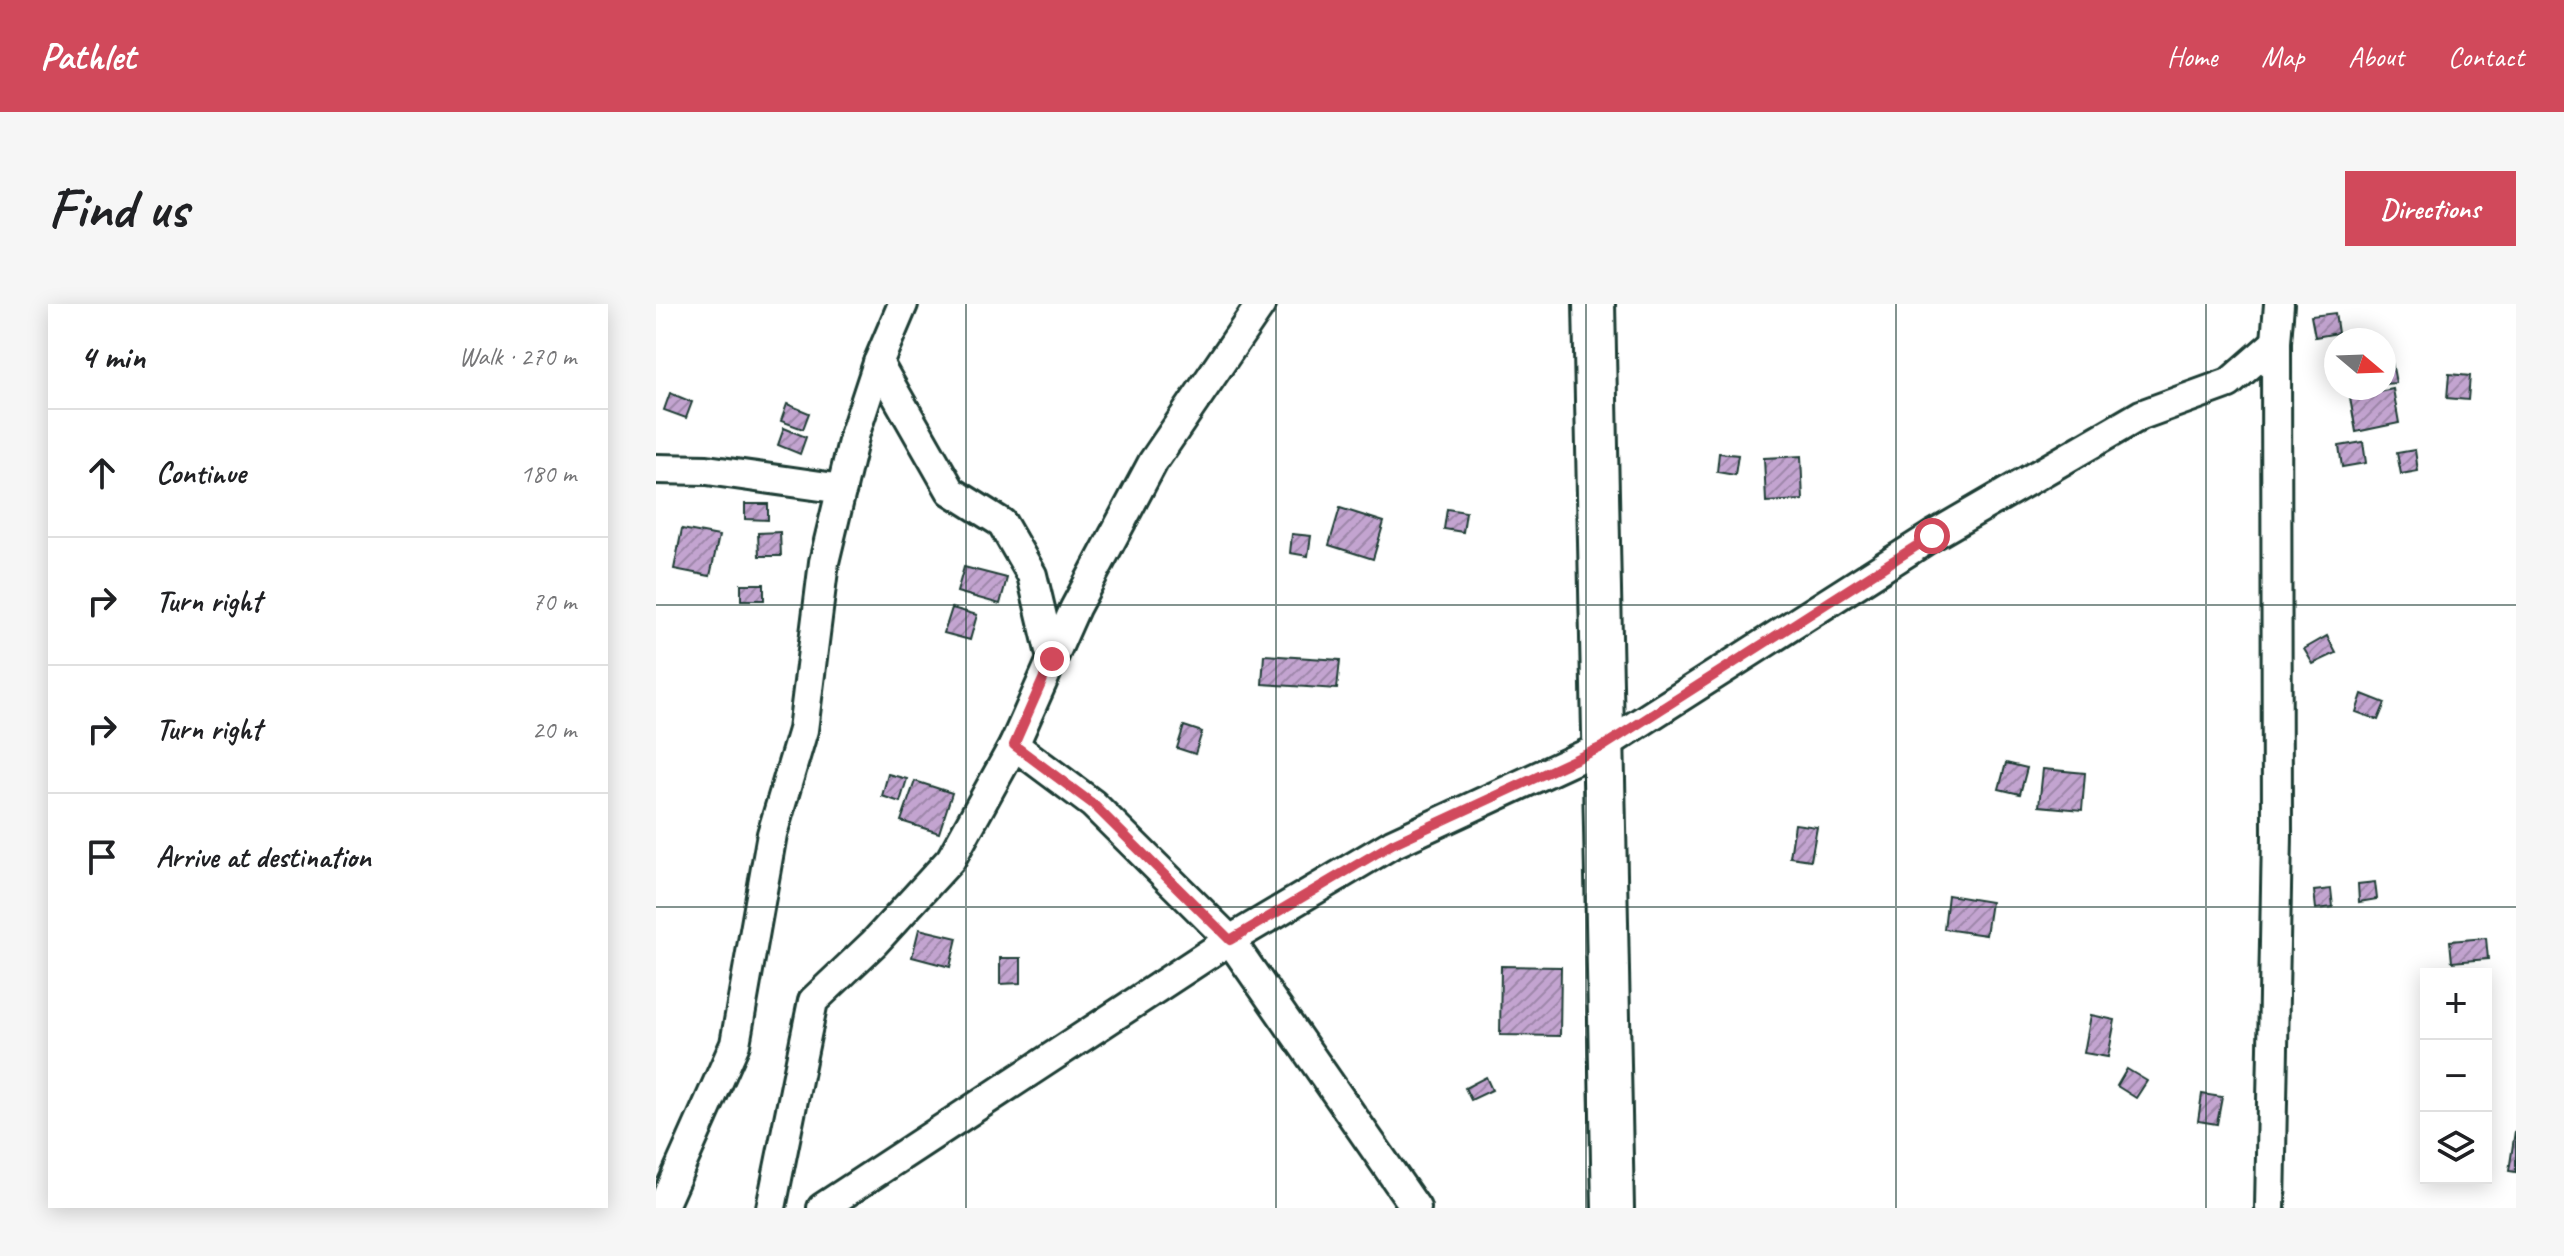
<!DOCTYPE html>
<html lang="en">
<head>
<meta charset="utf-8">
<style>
	body { margin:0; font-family:Caveat,sans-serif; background:#f6f6f6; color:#202124 }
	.controls { position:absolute; right:24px; bottom:24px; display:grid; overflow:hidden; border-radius:0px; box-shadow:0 4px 20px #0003 }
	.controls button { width:72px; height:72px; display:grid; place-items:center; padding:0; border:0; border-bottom:2px solid #e0e0e0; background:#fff; color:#202124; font:40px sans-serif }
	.compass { position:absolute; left:1668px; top:24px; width:72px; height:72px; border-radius:50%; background:#fff; box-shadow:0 4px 20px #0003; rotate:109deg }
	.stop { position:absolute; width:24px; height:24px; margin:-18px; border:6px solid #d1495b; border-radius:50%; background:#fff }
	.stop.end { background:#d1495b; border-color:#fff; box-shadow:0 2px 8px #0008 }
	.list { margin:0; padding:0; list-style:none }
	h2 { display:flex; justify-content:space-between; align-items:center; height:104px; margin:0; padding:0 32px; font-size:34px }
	h2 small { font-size:26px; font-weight:400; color:#757577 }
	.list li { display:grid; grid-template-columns:52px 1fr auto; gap:24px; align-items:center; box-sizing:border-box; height:128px; padding:0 32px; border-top:2px solid #e0e0e0 }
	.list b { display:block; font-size:30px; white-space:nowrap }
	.list em { font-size:26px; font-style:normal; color:#757577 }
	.icon { flex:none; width:44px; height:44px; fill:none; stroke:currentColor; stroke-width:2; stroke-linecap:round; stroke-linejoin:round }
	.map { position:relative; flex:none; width:1860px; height:904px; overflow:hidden; border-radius:0px }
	header { display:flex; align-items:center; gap:48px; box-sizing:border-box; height:112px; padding:0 40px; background:#d1495b; color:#fff }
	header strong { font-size:38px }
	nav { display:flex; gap:44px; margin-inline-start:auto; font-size:28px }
	.intro { display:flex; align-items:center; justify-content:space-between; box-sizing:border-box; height:192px; padding:0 48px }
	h1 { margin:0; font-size:56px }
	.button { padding:20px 36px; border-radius:0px; background:#d1495b; color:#fff; font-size:28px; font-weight:700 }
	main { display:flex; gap:48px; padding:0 48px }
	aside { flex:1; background:#fff; border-radius:0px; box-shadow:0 4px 20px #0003 }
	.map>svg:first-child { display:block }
	.building { fill:url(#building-hatch); stroke:#1f3d34; stroke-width:2 }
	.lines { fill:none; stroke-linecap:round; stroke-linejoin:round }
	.street-casing { stroke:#1f3d34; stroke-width:34 }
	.secondary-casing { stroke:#1f3d34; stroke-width:46 }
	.street { stroke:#fff; stroke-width:28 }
	.secondary { stroke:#fff; stroke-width:40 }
	.route { stroke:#d1495b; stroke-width:10 }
	.grid { fill:none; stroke:#1f3d34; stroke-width:2; stroke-opacity:0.55 }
</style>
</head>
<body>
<header>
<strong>Pathlet</strong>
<nav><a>Home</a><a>Map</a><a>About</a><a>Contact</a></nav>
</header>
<div class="intro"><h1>Find us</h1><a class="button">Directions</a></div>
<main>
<aside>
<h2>4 min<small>Walk · 270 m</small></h2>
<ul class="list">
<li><svg class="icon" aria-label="ahead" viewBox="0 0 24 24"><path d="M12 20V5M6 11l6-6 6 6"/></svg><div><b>Continue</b></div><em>180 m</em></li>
<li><svg class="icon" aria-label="right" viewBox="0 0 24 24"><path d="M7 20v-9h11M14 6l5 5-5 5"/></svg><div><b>Turn right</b></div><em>70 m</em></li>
<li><svg class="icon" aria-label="right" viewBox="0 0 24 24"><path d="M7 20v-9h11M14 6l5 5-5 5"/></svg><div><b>Turn right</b></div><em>20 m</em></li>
<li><svg class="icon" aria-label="arrive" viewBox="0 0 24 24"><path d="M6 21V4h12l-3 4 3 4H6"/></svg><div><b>Arrive at destination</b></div></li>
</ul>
</aside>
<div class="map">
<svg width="1860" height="904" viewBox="0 0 1860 904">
	<defs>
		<pattern id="building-hatch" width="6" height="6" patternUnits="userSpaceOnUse" patternTransform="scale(2)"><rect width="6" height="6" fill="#c3a4d0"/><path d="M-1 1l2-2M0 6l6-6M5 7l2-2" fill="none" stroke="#9e87aa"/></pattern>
	</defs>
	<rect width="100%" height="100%" fill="#fff"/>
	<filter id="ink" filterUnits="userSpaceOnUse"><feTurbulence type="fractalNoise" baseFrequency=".0125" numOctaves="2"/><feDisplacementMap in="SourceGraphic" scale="16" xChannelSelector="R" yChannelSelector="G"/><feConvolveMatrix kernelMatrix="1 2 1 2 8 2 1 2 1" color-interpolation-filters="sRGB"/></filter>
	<g filter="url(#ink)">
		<g class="building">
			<polygon points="1679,9 1682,29 1659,33 1655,12"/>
			<polygon points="1736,58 1740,79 1728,80 1728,59"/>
			<polygon points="1793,70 1814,72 1812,96 1791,94"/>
			<polygon points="1737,85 1743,119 1700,128 1694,94"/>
			<polygon points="14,89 36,98 30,114 8,106"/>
			<polygon points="131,100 153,109 147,125 125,117"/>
			<polygon points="128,124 150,133 144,150 122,141"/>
			<polygon points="1707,138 1710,159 1686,163 1683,142"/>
			<polygon points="1759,146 1762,167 1745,170 1741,149"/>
			<polygon points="1063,149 1082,151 1079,171 1061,168"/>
			<polygon points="1145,152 1147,196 1110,198 1108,154"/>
			<polygon points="89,200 112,200 112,216 89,215"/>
			<polygon points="684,204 728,218 717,255 673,241"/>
			<polygon points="791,205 810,208 807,228 788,225"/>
			<polygon points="26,225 63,232 54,272 18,265"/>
			<polygon points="124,228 125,252 103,252 102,229"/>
			<polygon points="636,230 655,232 652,252 634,249"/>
			<polygon points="308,263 351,274 344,300 301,288"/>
			<rect x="85" y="280" width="23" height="16"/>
			<polygon points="296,304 321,311 314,336 288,329"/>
			<polygon points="1671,332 1680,349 1657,360 1648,345"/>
			<polygon points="608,351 684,356 681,385 606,380"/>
			<polygon points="1706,390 1729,399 1722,416 1700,408"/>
			<polygon points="528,422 546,428 539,450 521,444"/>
			<polygon points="1350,459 1371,464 1364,490 1343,485"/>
			<polygon points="1387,465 1429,469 1426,506 1383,502"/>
			<polygon points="232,470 251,475 244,498 226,492"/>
			<polygon points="259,477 296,489 283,529 245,517"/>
			<polygon points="1139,520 1161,523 1155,556 1134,553"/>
			<polygon points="1719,578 1721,595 1703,598 1702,580"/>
			<polygon points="1675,585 1677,603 1660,605 1658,587"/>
			<polygon points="1292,591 1335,598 1330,631 1288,625"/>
			<polygon points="263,625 301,634 294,663 256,653"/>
			<polygon points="1830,634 1832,655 1796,658 1794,637"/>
			<polygon points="344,654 365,654 365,679 344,680"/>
			<polygon points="845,662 905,663 904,732 844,731"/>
			<polygon points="1435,711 1459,716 1452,753 1428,749"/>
			<polygon points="1471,765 1491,777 1480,794 1461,782"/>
			<polygon points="830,773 836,786 815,796 809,784"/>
			<polygon points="1546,790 1566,793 1561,820 1542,817"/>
			<polygon points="1859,827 1860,827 1860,868 1853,867"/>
		</g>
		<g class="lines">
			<defs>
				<g id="street">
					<polyline points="222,59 295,187 346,219 376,271 396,355"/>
					<polyline points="0,165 51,166 186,185"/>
					<polyline points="358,441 437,500 574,636 736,540 946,443 1276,232 1485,111 1573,79 1620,38"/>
					<polyline points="6,904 79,740 116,530 147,426 168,258 199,129 222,59 247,0"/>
					<polyline points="115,904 157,697 218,639 295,555 358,441 419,304 497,158 605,0"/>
					<polyline points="166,904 574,636 760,904"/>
					<polyline points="1614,904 1621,531 1620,38 1623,0"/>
				</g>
				<polyline id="secondary" points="938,0 957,904"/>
			</defs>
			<use href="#street" class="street-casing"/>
			<use href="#secondary" class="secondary-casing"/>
			<use href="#street" class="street"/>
			<use href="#secondary" class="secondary"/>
		</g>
	</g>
	<g class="lines" filter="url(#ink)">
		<polyline class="route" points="396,355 358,441 437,500 574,636 736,540 946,443 1276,232"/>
	</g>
	<path class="grid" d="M310 0V904M620 0V904M930 0V904M1240 0V904M1550 0V904M0 301H1860M0 603H1860"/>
</svg>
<div class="controls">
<button>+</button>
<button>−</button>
<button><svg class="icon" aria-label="layers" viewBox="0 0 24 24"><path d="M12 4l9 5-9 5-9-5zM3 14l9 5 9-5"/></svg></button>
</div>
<svg class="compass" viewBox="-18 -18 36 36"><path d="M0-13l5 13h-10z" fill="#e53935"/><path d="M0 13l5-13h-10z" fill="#757577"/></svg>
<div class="stop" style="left:1276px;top:232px"></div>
<div class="stop end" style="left:396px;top:355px"></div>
</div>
</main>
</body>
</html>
